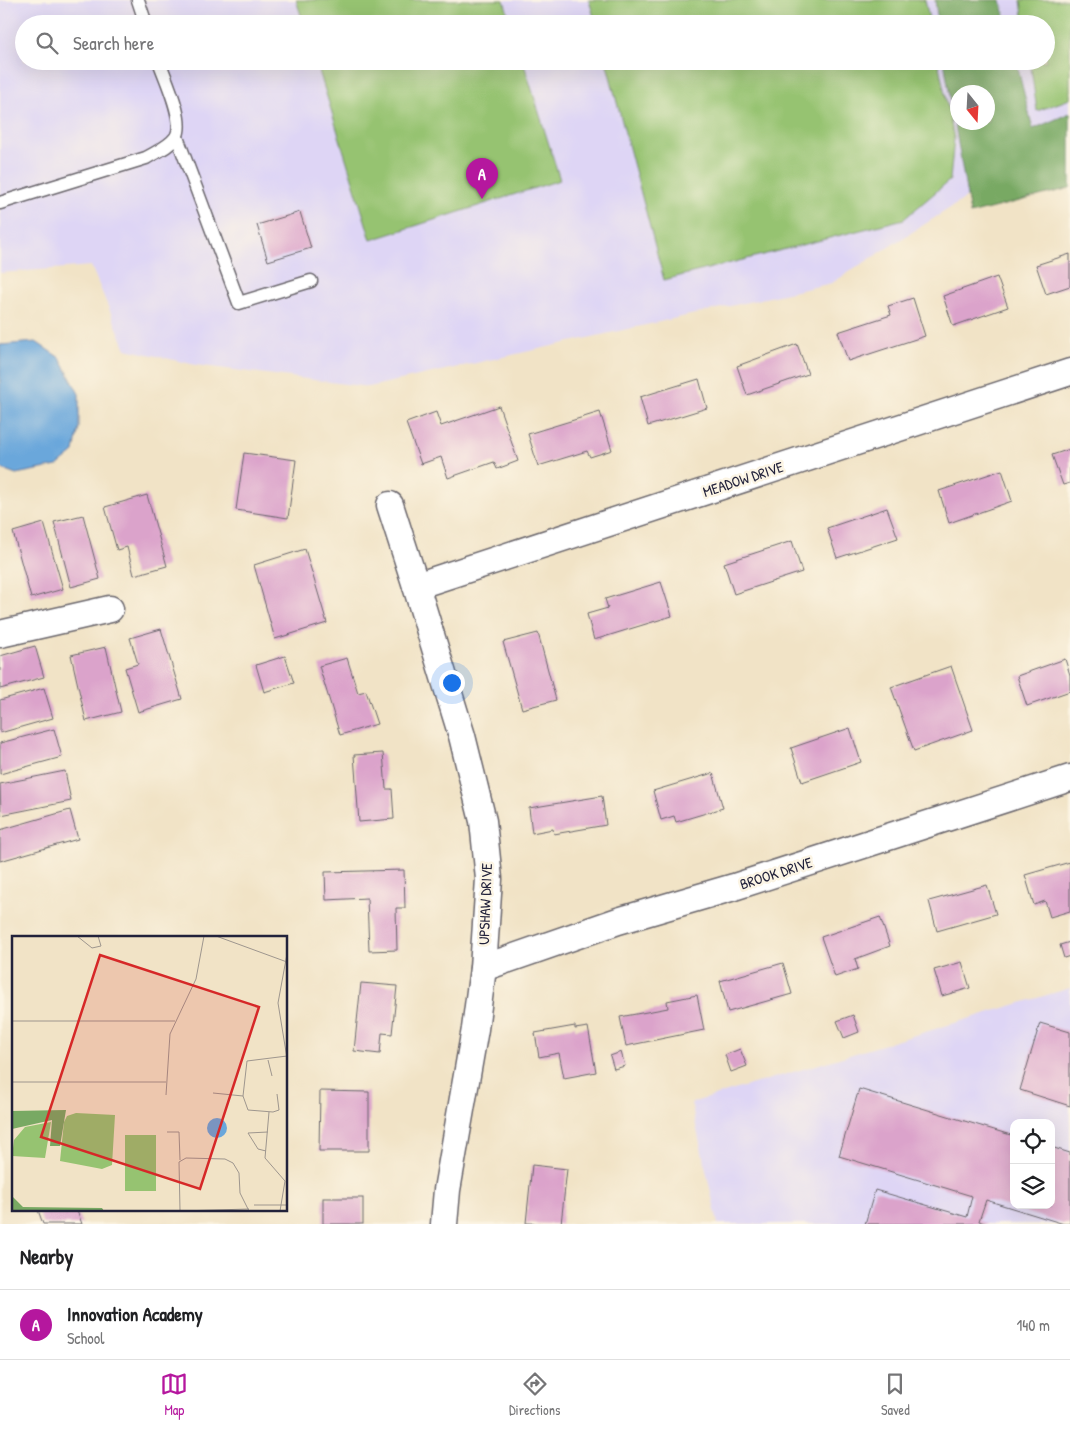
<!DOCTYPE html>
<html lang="en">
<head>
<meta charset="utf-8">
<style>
	body { margin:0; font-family:"Patrick Hand",sans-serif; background:#f6f6f6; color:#202124 }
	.controls { position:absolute; right:15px; bottom:15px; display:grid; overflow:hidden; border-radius:10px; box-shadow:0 5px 20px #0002 }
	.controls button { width:45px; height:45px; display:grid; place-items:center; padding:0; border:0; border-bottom:1px solid #e0e0e0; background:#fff; color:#202124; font:25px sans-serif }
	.compass { position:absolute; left:950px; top:85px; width:45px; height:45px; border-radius:50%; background:#fff; box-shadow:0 5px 20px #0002; rotate:162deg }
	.you { position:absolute; left:451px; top:682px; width:18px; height:18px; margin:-12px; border:4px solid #fff; border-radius:50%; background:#1a73e8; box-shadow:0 0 0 8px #1a73e833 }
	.badge { display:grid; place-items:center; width:32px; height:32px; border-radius:50%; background:#b5179e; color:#fff; font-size:16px; font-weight:700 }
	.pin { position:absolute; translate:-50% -41px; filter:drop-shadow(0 1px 2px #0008) }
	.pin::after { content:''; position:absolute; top:26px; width:18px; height:15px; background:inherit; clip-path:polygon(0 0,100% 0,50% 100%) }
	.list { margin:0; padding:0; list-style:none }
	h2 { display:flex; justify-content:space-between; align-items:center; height:65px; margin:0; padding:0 20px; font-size:21px }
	h2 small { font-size:16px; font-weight:400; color:#757577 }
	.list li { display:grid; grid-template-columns:32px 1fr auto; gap:15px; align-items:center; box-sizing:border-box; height:70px; padding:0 20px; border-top:1px solid #e0e0e0 }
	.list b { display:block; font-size:19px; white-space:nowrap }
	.list p { margin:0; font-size:16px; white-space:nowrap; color:#757577 }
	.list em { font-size:16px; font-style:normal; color:#757577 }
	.icon { flex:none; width:28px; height:28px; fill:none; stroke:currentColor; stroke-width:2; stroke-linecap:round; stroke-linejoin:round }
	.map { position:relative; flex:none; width:1070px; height:1224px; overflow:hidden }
	.search { position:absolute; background:#fff; box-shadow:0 5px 20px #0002; left:15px; right:15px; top:15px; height:55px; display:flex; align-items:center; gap:12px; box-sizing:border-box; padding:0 18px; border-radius:28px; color:#757577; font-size:19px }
	.sheet { height:135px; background:#fff }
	nav { display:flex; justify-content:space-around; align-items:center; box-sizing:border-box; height:70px; border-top:1px solid #e0e0e0; background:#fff; font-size:14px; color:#757577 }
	nav a { display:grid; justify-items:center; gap:2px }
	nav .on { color:#b5179e }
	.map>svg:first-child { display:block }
	.built { fill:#ded5f5; fill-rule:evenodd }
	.green { fill:#96c371; stroke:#5c7256 }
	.forest { fill:#78a963; stroke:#4d664f; fill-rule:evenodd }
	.water { fill:#6aa7db; stroke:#46648b }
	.building { fill:#dba3cb }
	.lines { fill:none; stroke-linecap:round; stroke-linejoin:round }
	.service-casing { stroke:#6a666c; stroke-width:15 }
	.minor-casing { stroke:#6a666c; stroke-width:29 }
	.service { stroke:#fff; stroke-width:12 }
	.minor { stroke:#fff; stroke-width:26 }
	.labels { text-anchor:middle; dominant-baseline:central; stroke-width:5; stroke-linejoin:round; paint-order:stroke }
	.street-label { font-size:15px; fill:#22223b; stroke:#fcf5e5 }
	.inset-road { fill:none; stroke:#9e968e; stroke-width:1 }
	.view { fill:#d62828; fill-opacity:0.15; stroke:#d62828; stroke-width:2.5 }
	.inset-edge { fill:none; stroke:#22223b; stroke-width:2.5 }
</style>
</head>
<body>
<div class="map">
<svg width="1070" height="1224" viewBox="0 0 1070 1224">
	<rect width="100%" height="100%" fill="#fcf5e5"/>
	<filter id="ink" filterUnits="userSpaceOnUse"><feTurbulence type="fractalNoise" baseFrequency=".02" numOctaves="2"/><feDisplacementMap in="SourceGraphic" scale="10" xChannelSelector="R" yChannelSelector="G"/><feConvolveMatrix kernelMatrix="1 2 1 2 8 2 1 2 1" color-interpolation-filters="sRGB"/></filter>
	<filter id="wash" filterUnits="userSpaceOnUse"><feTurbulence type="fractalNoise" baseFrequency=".0096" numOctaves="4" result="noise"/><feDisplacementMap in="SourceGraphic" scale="20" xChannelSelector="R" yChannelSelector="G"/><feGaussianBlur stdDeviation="1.12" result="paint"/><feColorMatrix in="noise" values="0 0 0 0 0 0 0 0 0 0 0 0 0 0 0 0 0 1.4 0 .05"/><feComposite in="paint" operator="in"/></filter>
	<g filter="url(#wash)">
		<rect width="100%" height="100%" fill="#f1e3c6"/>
		<g class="built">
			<path d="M0 0H1070V132L832 283 369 387 196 365 126 349 91 266 0 273ZM24 24H1046V61H24ZM958 92H988V122H958Z"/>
			<path d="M1070 988V1224H718L691 1103ZM1014 1123H1051V1205H1014Z"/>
		</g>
		<g class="green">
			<polygon points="296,0 504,0 511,24 304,24"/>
			<polygon points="589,0 925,0 930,24 596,24"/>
			<polygon points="1021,0 1070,0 1070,99 1037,111 1030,61 1046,61 1046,24 1024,24"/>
			<polygon points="316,61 523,61 560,180 371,240"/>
			<polygon points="606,61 938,61 954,138 950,180 904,219 664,280"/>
		</g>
		<g class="forest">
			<polygon points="935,0 1001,0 1007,24 938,24"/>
			<path d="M944 61H1016L1033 129 1070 113V188L970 214ZM958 92H988V122H958Z"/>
		</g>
		<polygon class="water" points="36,342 60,358 79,394 79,427 74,452 57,466 16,474 0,468 0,345"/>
		<g id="blocks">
			<g class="building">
				<polygon points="300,212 311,248 268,261 257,225"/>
				<polygon points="1070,254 1070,286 1046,294 1036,265"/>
				<polygon points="997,277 1008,307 953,326 943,296"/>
				<polygon points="913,298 925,336 848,361 838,332 891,315 888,306"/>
				<polygon points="797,344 808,374 747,395 737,366"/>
				<polygon points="699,379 707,408 648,426 640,397"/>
				<polygon points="499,406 518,461 497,469 494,462 448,478 441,457 421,464 406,423 436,412 441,426"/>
				<polygon points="600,412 612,450 590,457 587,451 538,466 528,434"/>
				<polygon points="1070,449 1070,483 1063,485 1052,455"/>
				<polygon points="244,453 296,460 288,518 236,510"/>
				<polygon points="1002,470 1012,501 949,523 939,491"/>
				<polygon points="147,495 167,566 134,575 127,547 117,550 105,507"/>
				<polygon points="887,508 898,538 837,558 827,528"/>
				<polygon points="83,515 100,579 71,587 54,522"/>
				<polygon points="44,523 63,589 31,598 13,532"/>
				<polygon points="792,541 802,572 734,594 724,563"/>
				<polygon points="305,549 327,623 275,639 254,565"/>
				<polygon points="661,582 672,616 594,640 587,614 608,608 605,599"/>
				<polygon points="161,629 182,699 138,712 125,668 138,664 130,638"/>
				<polygon points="538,633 556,700 522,709 503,642"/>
				<polygon points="35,646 44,677 0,689 0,656"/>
				<polygon points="106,647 121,712 86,721 71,655"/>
				<polygon points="285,656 294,683 264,692 256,665"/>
				<polygon points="347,658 358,693 366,691 377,724 340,735 319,666"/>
				<polygon points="1065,659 1070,675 1070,691 1027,706 1017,676"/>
				<polygon points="951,666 973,730 914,751 891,687"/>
				<polygon points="44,688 53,718 0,733 0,700"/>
				<polygon points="850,728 861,762 802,782 791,748"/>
				<polygon points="54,729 62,757 0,774 0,743"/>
				<polygon points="383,753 386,789 392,789 394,819 359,822 354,755"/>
				<polygon points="65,771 71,801 1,815 0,784"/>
				<polygon points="713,773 723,808 676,822 674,816 661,820 653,791"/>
				<polygon points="602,796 606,825 554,834 553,829 532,833 529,808"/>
				<polygon points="70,810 78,839 0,861 0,830"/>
				<polygon points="1070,862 1070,911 1050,917 1045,901 1034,905 1025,875"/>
				<polygon points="404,870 405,908 396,908 397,950 369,951 367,898 326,900 325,872"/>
				<polygon points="987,885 996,914 937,931 929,901"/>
				<polygon points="880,917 890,946 855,959 858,969 835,977 821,937"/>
				<polygon points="1070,942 1070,956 1064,958 1060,945"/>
				<polygon points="962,962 970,988 942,996 934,970"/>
				<polygon points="783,963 792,994 728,1012 720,981"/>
				<polygon points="361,983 397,986 392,1034 382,1033 380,1054 354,1051"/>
				<polygon points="697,995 704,1030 626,1046 620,1017 668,1008 667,1001"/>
				<polygon points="853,1015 859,1032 844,1038 837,1021"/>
				<polygon points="1040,1023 1070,1032 1070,1106 1020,1090"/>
				<polygon points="575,1026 575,1029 588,1027 596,1072 564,1078 559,1053 539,1057 535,1033"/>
				<polygon points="740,1049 747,1066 731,1072 725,1055"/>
				<polygon points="621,1052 625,1066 614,1069 610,1056"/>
				<polygon points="859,1089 1014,1136 1014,1205 1051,1205 1051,1147 1070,1153 1070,1224 1064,1224 986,1200 979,1221 987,1224 865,1224 875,1190 967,1217 972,1196 839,1156"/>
				<polygon points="320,1091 369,1092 369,1151 319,1151"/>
				<polygon points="532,1165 567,1169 561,1224 526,1223"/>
				<rect x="323" y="1198" width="40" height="26"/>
				<polygon points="38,1210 77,1210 82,1224 43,1224"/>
			</g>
		</g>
	</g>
	<g filter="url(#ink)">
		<use href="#blocks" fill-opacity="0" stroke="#6a666c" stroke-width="1"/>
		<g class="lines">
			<defs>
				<g id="service">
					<polyline points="138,0 146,24"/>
					<polyline points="177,137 239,303 311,281"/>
					<path d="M0 203 146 158C156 152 169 147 176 137 186 122 165 78 159 61"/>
				</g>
				<g id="minor">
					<polyline points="390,505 416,586 462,736 483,821 489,879 483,968 475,1029 447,1190 444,1224"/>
					<polyline points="416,586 1070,372"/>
					<polyline points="0,634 110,609"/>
					<polyline points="483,968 618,921 734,887 1070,778"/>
				</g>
			</defs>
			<use href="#service" class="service-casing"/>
			<use href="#minor" class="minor-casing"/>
			<use href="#service" class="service"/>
			<use href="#minor" class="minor"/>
		</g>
	</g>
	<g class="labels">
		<g class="street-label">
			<text transform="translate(743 479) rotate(-18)">MEADOW DRIVE</text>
			<text transform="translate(776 873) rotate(-18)">BROOK DRIVE</text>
			<text transform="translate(485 904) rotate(-88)">UPSHAW DRIVE</text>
		</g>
	</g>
	<g transform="translate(12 936)">
		<rect width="275" height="275" fill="#f1e3c6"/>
		<path d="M64 177 103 179 100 229 90 233 48 225 52 186 55 180ZM39 186 33 222 0 220 2 204 13 191ZM113 199H144V255H113Z" fill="#96c371"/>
		<path d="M54 174 48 210H38L40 184 0 193V175ZM0 260 11 271 90 272 92 275H0Z" fill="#78a963"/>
		<path d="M195 192a10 10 0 1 1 20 0a10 10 0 1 1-20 0Z" fill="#6aa7db"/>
		<path class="inset-road" d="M65 0 80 12 89 10 86 0M204 0 275 26M275 18 266 67 275 122M0 85H163M256 124 260 140M0 146H154M201 157 231 160 235 125 275 120M154 159 158 98 184 43 192 0M231 160 236 174 261 176 267 174 265 158M257 176 253 222 273 245 268 275M155 196H167L168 224M254 215 246 213 236 197 256 196M242 269H275M168 274 167 226 174 222 213 223 221 227 227 237 228 257 237 275M168 275 237 273"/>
		<path class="view" d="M88 19 247 71 188 253 29 201Z"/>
		<rect width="275" height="275" class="inset-edge"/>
	</g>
</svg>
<div class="controls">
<button><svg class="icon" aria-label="locate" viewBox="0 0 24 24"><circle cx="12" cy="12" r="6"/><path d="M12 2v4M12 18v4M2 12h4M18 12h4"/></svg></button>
<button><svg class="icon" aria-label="layers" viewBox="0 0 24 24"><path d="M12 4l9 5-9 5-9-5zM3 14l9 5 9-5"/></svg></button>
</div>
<svg class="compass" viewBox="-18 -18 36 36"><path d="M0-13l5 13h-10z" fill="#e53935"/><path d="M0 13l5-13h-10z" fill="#757577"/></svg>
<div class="you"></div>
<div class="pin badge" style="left:482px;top:199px">A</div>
<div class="search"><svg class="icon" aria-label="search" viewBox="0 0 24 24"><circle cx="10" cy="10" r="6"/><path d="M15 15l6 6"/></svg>Search here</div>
</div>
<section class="sheet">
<h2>Nearby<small></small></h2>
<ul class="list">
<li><span class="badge">A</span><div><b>Innovation Academy</b><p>School</p></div><em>140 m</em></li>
</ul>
</section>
<nav>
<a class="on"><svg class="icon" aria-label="map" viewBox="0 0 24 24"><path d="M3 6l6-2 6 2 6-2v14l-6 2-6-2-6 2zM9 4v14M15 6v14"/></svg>Map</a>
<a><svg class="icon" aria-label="directions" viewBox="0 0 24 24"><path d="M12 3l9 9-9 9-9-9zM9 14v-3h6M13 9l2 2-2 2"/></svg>Directions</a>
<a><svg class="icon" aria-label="saved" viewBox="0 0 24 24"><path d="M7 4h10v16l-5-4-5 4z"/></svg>Saved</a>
</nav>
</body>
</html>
